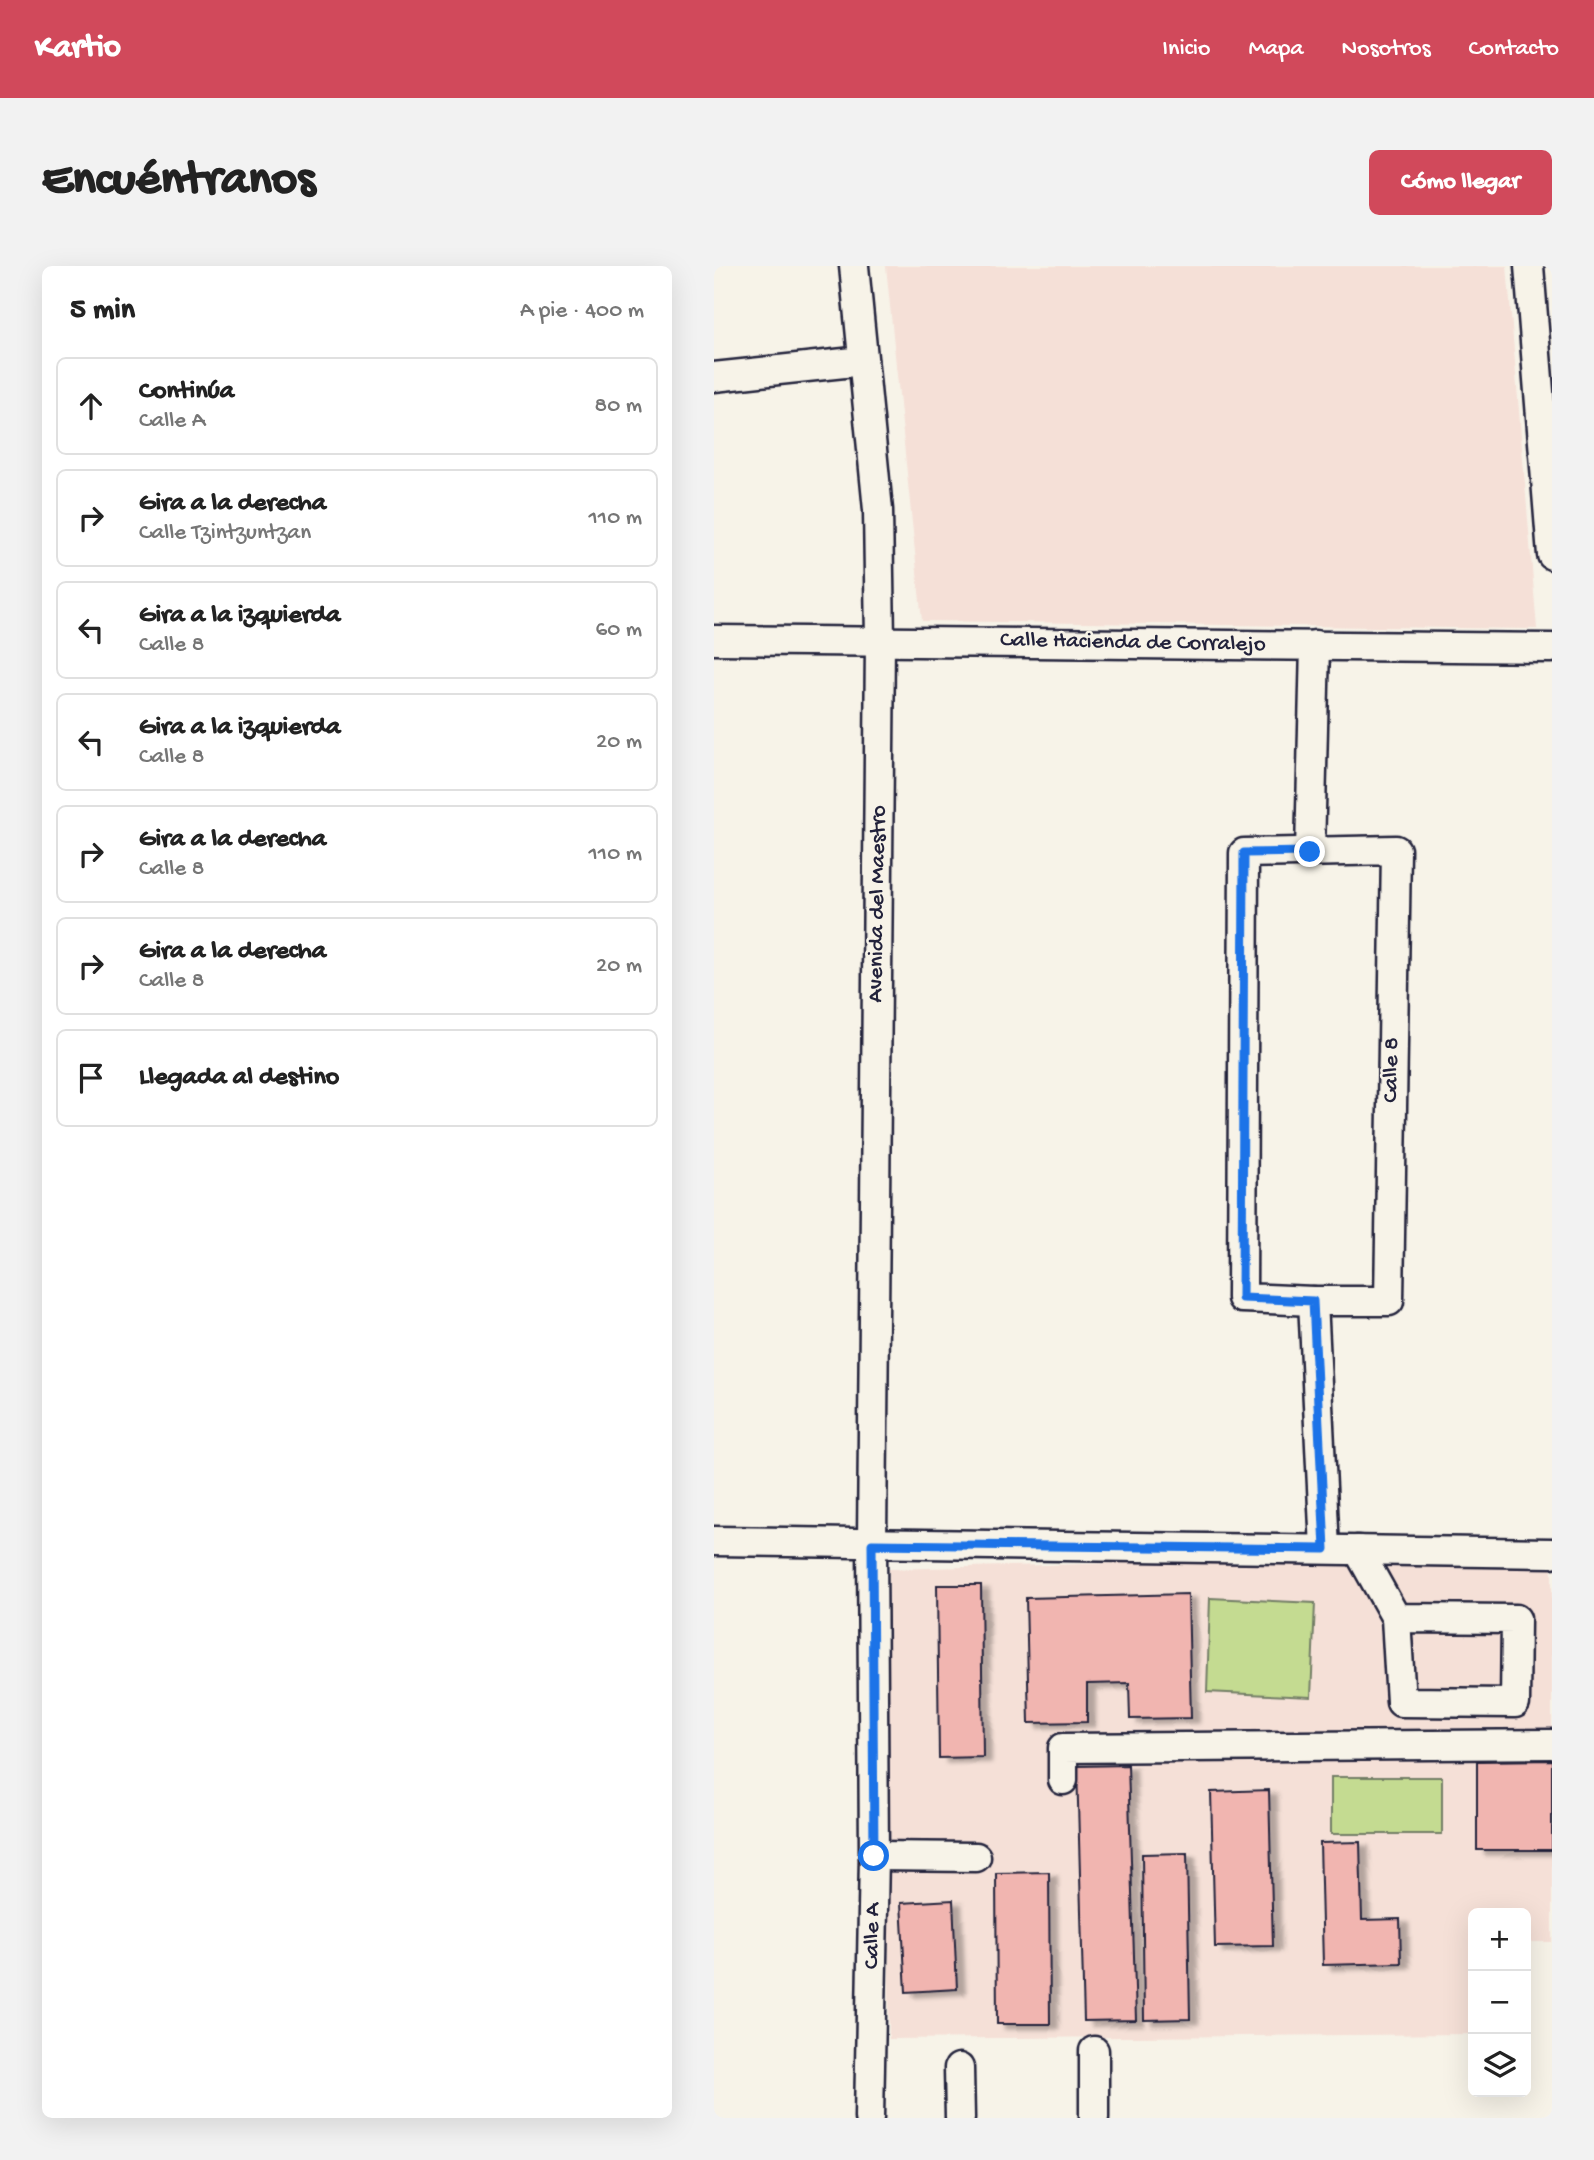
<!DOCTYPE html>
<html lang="es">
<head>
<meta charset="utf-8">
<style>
	body { margin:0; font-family:"Gochi Hand",sans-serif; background:#f2f2f2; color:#222 }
	.controls { position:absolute; right:21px; bottom:21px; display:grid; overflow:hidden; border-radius:10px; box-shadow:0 7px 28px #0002 }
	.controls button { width:63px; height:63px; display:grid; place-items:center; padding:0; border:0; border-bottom:2px solid #e0e0e0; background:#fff; color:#222; font:35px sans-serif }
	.stop { position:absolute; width:21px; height:21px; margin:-16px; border:5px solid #1a73e8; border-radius:50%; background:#fff }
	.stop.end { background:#1a73e8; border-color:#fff; box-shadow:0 2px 7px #0008 }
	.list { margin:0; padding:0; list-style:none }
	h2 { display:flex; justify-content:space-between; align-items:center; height:91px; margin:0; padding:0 28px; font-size:30px }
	h2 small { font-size:23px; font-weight:400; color:#767676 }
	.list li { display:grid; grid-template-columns:46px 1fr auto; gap:21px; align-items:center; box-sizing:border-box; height:98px; margin:0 14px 14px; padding:0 14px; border:2px solid #e0e0e0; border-radius:10px }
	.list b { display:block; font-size:26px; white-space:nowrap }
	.list p { margin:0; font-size:23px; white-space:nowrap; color:#767676 }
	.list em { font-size:23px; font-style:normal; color:#767676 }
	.icon { flex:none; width:38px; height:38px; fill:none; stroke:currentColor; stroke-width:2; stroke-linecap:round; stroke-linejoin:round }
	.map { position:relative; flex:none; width:838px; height:1852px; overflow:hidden; border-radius:10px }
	header { display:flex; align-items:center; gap:42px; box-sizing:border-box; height:98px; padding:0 35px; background:#d1495b; color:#fff }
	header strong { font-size:33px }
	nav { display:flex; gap:38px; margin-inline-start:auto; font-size:24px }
	.intro { display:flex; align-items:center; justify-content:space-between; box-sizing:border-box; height:168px; padding:0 42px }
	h1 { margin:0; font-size:49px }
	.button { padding:18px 32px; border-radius:10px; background:#d1495b; color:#fff; font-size:24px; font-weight:700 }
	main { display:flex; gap:42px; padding:0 42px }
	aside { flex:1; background:#fff; border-radius:10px; box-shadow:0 7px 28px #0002 }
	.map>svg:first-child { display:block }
	.built { fill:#f5e0d7 }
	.pitch { fill:#c4db91; stroke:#737e66; stroke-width:2 }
	.building { fill:#f1b5b0; stroke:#22223b; stroke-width:2; filter:url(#shadow) }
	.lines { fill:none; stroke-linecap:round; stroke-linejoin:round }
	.minor-casing { stroke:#22223b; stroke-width:33 }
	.minor { stroke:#f7f3e8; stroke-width:28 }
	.route { stroke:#1a73e8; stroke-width:9 }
	.labels { text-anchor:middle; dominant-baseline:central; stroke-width:5; stroke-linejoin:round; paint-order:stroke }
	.street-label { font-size:23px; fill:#22223b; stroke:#f7f3e8 }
</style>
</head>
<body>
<header>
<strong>Kartio</strong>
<nav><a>Inicio</a><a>Mapa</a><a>Nosotros</a><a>Contacto</a></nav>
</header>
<div class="intro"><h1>Encuéntranos</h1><a class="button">Cómo llegar</a></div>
<main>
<aside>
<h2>5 min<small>A pie · 400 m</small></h2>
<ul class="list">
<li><svg class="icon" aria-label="ahead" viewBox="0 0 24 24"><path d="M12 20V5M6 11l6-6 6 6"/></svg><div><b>Continúa</b><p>Calle A</p></div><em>80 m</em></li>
<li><svg class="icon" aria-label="right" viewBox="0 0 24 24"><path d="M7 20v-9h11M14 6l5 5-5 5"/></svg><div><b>Gira a la derecha</b><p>Calle Tzintzuntzan</p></div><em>110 m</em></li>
<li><svg class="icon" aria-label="left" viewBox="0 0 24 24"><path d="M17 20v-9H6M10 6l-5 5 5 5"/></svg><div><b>Gira a la izquierda</b><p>Calle 8</p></div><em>60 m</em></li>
<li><svg class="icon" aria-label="left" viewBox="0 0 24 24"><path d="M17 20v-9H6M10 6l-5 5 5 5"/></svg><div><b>Gira a la izquierda</b><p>Calle 8</p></div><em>20 m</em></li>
<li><svg class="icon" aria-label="right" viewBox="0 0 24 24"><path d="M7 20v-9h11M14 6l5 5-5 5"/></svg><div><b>Gira a la derecha</b><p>Calle 8</p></div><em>110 m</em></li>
<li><svg class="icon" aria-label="right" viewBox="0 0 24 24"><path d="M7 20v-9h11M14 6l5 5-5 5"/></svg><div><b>Gira a la derecha</b><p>Calle 8</p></div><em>20 m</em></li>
<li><svg class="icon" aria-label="arrive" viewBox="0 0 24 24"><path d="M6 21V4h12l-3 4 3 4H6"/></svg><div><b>Llegada al destino</b></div></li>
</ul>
</aside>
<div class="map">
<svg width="838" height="1852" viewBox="0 0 838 1852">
	<defs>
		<filter id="shadow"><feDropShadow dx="8" dy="4.5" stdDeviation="2" flood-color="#0004"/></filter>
	</defs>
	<rect width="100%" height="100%" fill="#f7f3e8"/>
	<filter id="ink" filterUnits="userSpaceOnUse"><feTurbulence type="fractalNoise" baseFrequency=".0143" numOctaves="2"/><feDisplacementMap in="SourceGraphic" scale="14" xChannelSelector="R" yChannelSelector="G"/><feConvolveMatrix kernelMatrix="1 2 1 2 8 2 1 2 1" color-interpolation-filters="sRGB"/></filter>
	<g filter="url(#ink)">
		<g class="built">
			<polygon points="172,0 793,0 823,363 208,355"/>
			<polygon points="599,1292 838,1297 838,1676 812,1676 812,1647 759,1647 759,1768 175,1773 175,1303"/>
		</g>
		<g class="pitch">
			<polygon points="496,1332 601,1337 597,1431 493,1426"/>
			<rect x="617" y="1511" width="111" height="57"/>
		</g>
		<g class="building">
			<polygon points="223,1319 267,1319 269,1491 225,1492"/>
			<polygon points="474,1328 477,1452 416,1453 415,1417 373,1418 373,1456 315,1457 312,1332"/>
			<polygon points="838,1494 838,1584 763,1584 763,1495"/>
			<polygon points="414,1499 422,1754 370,1755 363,1500"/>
			<polygon points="555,1524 559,1680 501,1681 497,1526"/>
			<polygon points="646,1576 648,1654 686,1653 687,1697 609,1699 606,1577"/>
			<polygon points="473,1587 476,1753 430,1754 428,1588"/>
			<polygon points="335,1606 336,1758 283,1758 282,1607"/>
			<polygon points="239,1634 243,1723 192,1726 187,1637"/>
		</g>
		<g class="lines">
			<defs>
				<g id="minor">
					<polyline points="140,0 164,244 166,375 158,1277 160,1590 155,1852"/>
					<polyline points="815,0 838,289"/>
					<polyline points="0,111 149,95"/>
					<polyline points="0,374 838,382"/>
					<polygon points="682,584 675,1035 599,1035 528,1032 530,587"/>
					<polyline points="596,586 601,379"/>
					<polyline points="599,1035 611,1283"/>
					<polyline points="0,1275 838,1287"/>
					<polyline points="644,1284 682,1352 687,1436 801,1437 802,1353 682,1352"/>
					<polyline points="349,1514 349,1482 838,1478"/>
					<polyline points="160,1590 262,1591"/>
					<polyline points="380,1785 380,1852"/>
					<polyline points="245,1802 246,1852"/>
				</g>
			</defs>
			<use href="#minor" class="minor-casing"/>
			<use href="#minor" class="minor"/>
		</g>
	</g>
	<g class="lines" filter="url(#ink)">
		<polyline class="route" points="160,1590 158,1278 611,1283 599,1035 528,1032 530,587 596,586"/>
	</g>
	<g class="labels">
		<g class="street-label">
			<text transform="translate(419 377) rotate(1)">Calle Hacienda de Corralejo</text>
			<text transform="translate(164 638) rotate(-89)">Avenida del Maestro</text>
			<text transform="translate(678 804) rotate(-89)">Calle 8</text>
			<text transform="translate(159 1670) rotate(-89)">Calle A</text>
		</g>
	</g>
</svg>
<div class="controls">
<button>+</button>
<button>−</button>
<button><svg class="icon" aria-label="layers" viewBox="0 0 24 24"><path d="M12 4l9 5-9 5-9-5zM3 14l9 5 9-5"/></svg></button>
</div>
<div class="stop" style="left:160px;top:1590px"></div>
<div class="stop end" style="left:596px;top:586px"></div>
</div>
</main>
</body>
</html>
